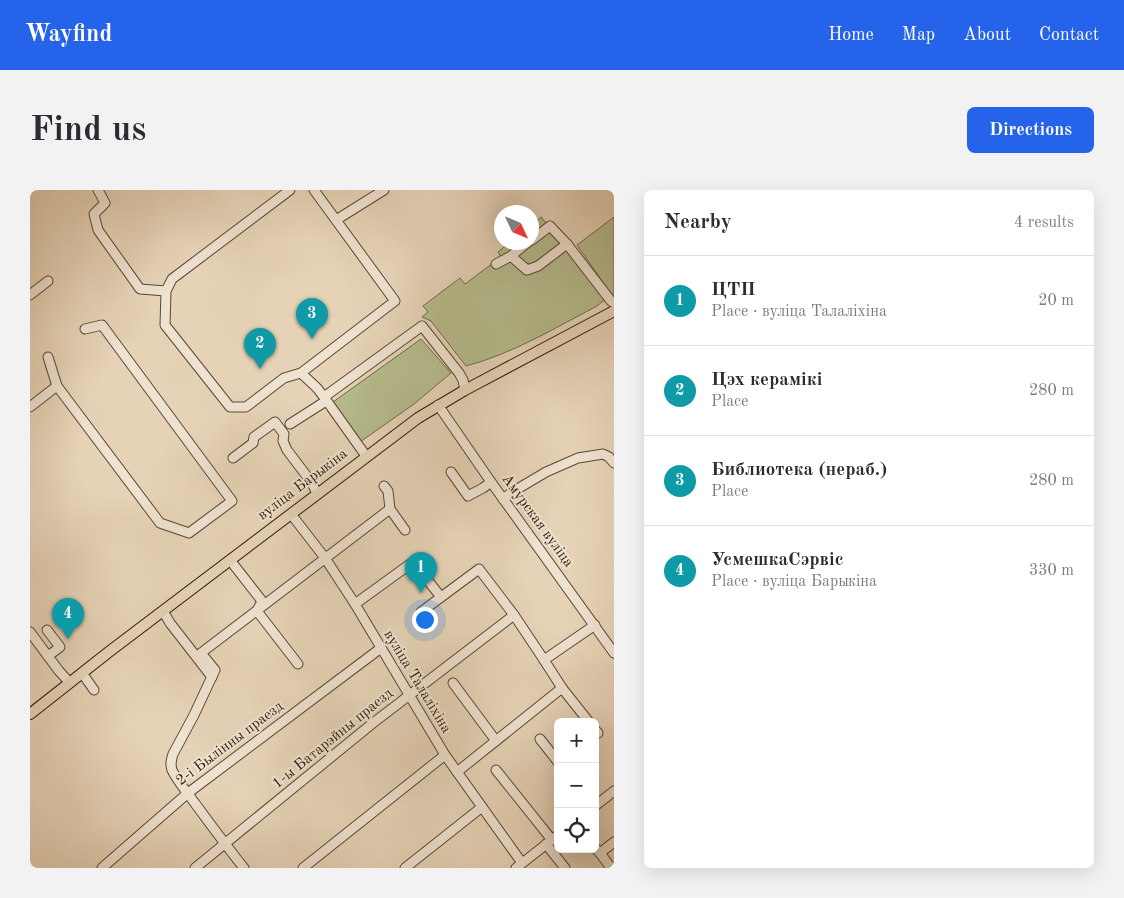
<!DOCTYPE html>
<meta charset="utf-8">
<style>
:root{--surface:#fff;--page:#f2f2f3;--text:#2b2b33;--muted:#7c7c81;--line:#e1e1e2;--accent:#2563eb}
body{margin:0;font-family:"Old Standard TT",serif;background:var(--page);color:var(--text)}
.controls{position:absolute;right:15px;bottom:15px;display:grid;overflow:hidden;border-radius:8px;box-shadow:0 5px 20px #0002}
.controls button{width:45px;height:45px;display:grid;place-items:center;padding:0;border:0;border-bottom:1px solid var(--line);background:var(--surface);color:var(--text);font:25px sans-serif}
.compass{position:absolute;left:464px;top:15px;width:45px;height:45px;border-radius:50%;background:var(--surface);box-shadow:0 5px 20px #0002;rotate:134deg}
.you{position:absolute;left:394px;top:429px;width:18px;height:18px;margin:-12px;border:4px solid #fff;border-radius:50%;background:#1a73e8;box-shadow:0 0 0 8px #1a73e833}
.badge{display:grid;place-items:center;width:32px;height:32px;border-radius:50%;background:var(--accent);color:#fff;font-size:16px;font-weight:700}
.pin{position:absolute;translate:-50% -41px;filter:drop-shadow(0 1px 2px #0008)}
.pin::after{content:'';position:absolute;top:26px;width:18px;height:15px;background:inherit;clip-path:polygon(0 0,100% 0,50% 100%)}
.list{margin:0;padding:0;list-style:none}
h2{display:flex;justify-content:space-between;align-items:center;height:65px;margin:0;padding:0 20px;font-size:21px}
h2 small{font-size:16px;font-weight:400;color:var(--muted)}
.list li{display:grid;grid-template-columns:32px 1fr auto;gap:15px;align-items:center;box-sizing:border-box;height:90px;padding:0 20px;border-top:1px solid var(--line)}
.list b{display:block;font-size:19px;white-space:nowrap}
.list p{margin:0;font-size:16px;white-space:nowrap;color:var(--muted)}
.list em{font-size:16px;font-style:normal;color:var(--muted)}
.icon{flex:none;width:28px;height:28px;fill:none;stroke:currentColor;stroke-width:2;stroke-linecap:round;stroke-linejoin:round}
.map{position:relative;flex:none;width:584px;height:678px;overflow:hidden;border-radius:8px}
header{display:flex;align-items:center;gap:30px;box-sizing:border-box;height:70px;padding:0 25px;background:var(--accent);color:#fff}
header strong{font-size:24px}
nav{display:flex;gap:28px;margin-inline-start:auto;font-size:18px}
.intro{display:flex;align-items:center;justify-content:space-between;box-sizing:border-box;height:120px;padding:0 30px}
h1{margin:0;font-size:35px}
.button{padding:12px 22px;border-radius:8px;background:var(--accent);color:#fff;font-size:18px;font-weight:700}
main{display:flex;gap:30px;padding:0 30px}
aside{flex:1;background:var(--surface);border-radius:8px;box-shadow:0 5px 20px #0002}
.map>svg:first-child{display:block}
.green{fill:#b6bc8e;stroke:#706a4a}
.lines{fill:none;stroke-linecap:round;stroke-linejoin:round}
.minor-casing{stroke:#5a4833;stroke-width:11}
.major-casing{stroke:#2b1907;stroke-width:12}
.minor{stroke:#efe2d0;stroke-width:9}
.major{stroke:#e6d3b7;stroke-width:10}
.labels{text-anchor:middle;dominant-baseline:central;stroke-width:4;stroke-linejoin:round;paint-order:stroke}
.street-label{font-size:15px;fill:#2b1907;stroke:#efe2d0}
</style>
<header>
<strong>Wayfind</strong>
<nav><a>Home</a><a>Map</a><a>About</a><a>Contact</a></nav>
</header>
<div class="intro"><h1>Find us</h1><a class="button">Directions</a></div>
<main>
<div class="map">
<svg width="584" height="678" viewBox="0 0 584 678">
<rect width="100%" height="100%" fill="#e6d3b7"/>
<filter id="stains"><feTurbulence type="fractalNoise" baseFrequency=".004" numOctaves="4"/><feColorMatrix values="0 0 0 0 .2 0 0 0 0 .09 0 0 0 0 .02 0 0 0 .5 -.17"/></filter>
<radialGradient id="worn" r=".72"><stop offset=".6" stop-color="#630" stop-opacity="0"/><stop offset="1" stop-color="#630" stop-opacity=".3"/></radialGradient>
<!-- green -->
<g class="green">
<path d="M 511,27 L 577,108 L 567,116 C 525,138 482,164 436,176 L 401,131 L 392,127 L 398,122 L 393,116 L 430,88 L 435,94 L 471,67 L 468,62 L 479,53 L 502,52 L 502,35 Z"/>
<path d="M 584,27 L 584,105 L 582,105 L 547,55 Z"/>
<path d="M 391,149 L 421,183 L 384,214 L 330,252 L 303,212 Z"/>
</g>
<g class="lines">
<defs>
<g id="minor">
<path d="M 68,0 L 75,13 L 64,24 L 68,40 L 110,99 L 136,101"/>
<path d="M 260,0 L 142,89 L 136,101 L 135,135 L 200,217 L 216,217 L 254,188 L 271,183"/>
<path d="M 284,0 L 365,111 L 271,183 L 287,198 L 294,207"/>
<path d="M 306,30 L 354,0"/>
<path d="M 502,50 L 520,36 L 537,54 L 581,111 L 584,113"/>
<path d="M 481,66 L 497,80 L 508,76 L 537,54"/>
<path d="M 466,74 L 481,66 L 498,52"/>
<path d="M 0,105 L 18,91"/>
<path d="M 27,196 L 130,333 L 159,343 L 202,311 L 72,135 L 55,139"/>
<path d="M 408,215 L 461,292 L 584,463"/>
<path d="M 0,217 L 27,196 L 18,167"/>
<path d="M 260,234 L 296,211"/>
<path d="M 336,266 L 294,207 L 392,136 L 429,183 L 433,190 L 435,200"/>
<path d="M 203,268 L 223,253 L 224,247 L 245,232 L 254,244 L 253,251 L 257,260 L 282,293 L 287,304"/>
<path d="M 421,282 L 438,306 L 453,298 L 461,292"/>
<path d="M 354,296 L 358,301 L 360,319"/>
<path d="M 473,309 L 484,301 L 516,282 L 548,268 L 573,264 L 579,267 L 584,273"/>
<path d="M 261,324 L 295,368 L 325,414 L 415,565 L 492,673"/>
<path d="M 200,370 L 232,411 L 227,421 L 268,474"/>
<path d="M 325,414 L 383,372 L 411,407"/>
<path d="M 133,421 L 140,433 L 182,487"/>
<path d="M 391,422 L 449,379 L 484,425 L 514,470"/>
<path d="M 17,440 L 30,457 L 18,466"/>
<path d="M 0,442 L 29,481 L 40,493"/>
<path d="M 52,483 L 64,500"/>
<path d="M 423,493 L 466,551"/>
<path d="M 559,532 L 532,498 L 514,470 L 565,435"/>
<path d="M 565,540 L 568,543"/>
<path d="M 510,549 L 528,572"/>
<path d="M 466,580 L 522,650"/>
<path d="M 427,582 L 532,498"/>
<path d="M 565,616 L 584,601"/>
<path d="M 516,654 L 535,678"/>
<path d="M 565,658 L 570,663 L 584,652"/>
<path d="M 570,663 L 581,678"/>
<path d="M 72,678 L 158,603 L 351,458"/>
<path d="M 165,678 L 343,533 L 484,425"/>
<path d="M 214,678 C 197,657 181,635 164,612 C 157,602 147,591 142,580 C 140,574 141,570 143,564 L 164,525 L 185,480 L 171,463 L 360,319 L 375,340"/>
<path d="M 273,678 L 415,565"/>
<path d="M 375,678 L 452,617"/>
<path d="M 486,678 L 528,645"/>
</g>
<path id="major" d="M 0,524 L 80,461 L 388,228 L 435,200 L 584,121"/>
</defs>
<!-- minor casing -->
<use href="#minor" class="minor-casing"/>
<!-- major casing -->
<use href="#major" class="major-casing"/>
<!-- minor -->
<use href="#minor" class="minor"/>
<!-- major -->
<use href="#major" class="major"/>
</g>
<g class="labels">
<!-- street labels -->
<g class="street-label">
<text transform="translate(273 295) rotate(-37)">вуліца Барыкіна</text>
<text transform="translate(507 331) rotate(54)">Амурская вуліца</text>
<text transform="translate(387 492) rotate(59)">вуліца Талаліхіна</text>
<text transform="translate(303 549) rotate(-39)">1-ы Батарэйны праезд</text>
<text transform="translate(200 554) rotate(-37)">2-і Былінны праезд</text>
</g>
</g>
<rect width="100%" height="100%" filter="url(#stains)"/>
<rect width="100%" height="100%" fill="url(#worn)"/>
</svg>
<div class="controls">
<button>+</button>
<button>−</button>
<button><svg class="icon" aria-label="locate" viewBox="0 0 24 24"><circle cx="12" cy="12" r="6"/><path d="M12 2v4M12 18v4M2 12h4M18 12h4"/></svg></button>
</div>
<svg class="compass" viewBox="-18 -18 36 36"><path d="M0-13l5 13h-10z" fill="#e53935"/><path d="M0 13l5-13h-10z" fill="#7c7c81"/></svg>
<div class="you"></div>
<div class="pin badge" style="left:391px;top:403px;background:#0f9aa8">1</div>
<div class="pin badge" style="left:230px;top:179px;background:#0f9aa8">2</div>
<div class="pin badge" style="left:282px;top:149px;background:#0f9aa8">3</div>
<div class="pin badge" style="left:38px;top:449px;background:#0f9aa8">4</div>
</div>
<aside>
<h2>Nearby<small>4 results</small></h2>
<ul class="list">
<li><span class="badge" style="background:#0f9aa8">1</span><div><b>ЦТП</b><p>Place · вуліца Талаліхіна</p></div><em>20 m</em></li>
<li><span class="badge" style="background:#0f9aa8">2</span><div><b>Цэх керамікі</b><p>Place</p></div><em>280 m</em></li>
<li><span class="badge" style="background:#0f9aa8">3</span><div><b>Библиотека (нераб.)</b><p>Place</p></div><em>280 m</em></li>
<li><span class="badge" style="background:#0f9aa8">4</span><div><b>УсмешкаСэрвіс</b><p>Place · вуліца Барыкіна</p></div><em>330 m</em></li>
</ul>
</aside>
</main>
